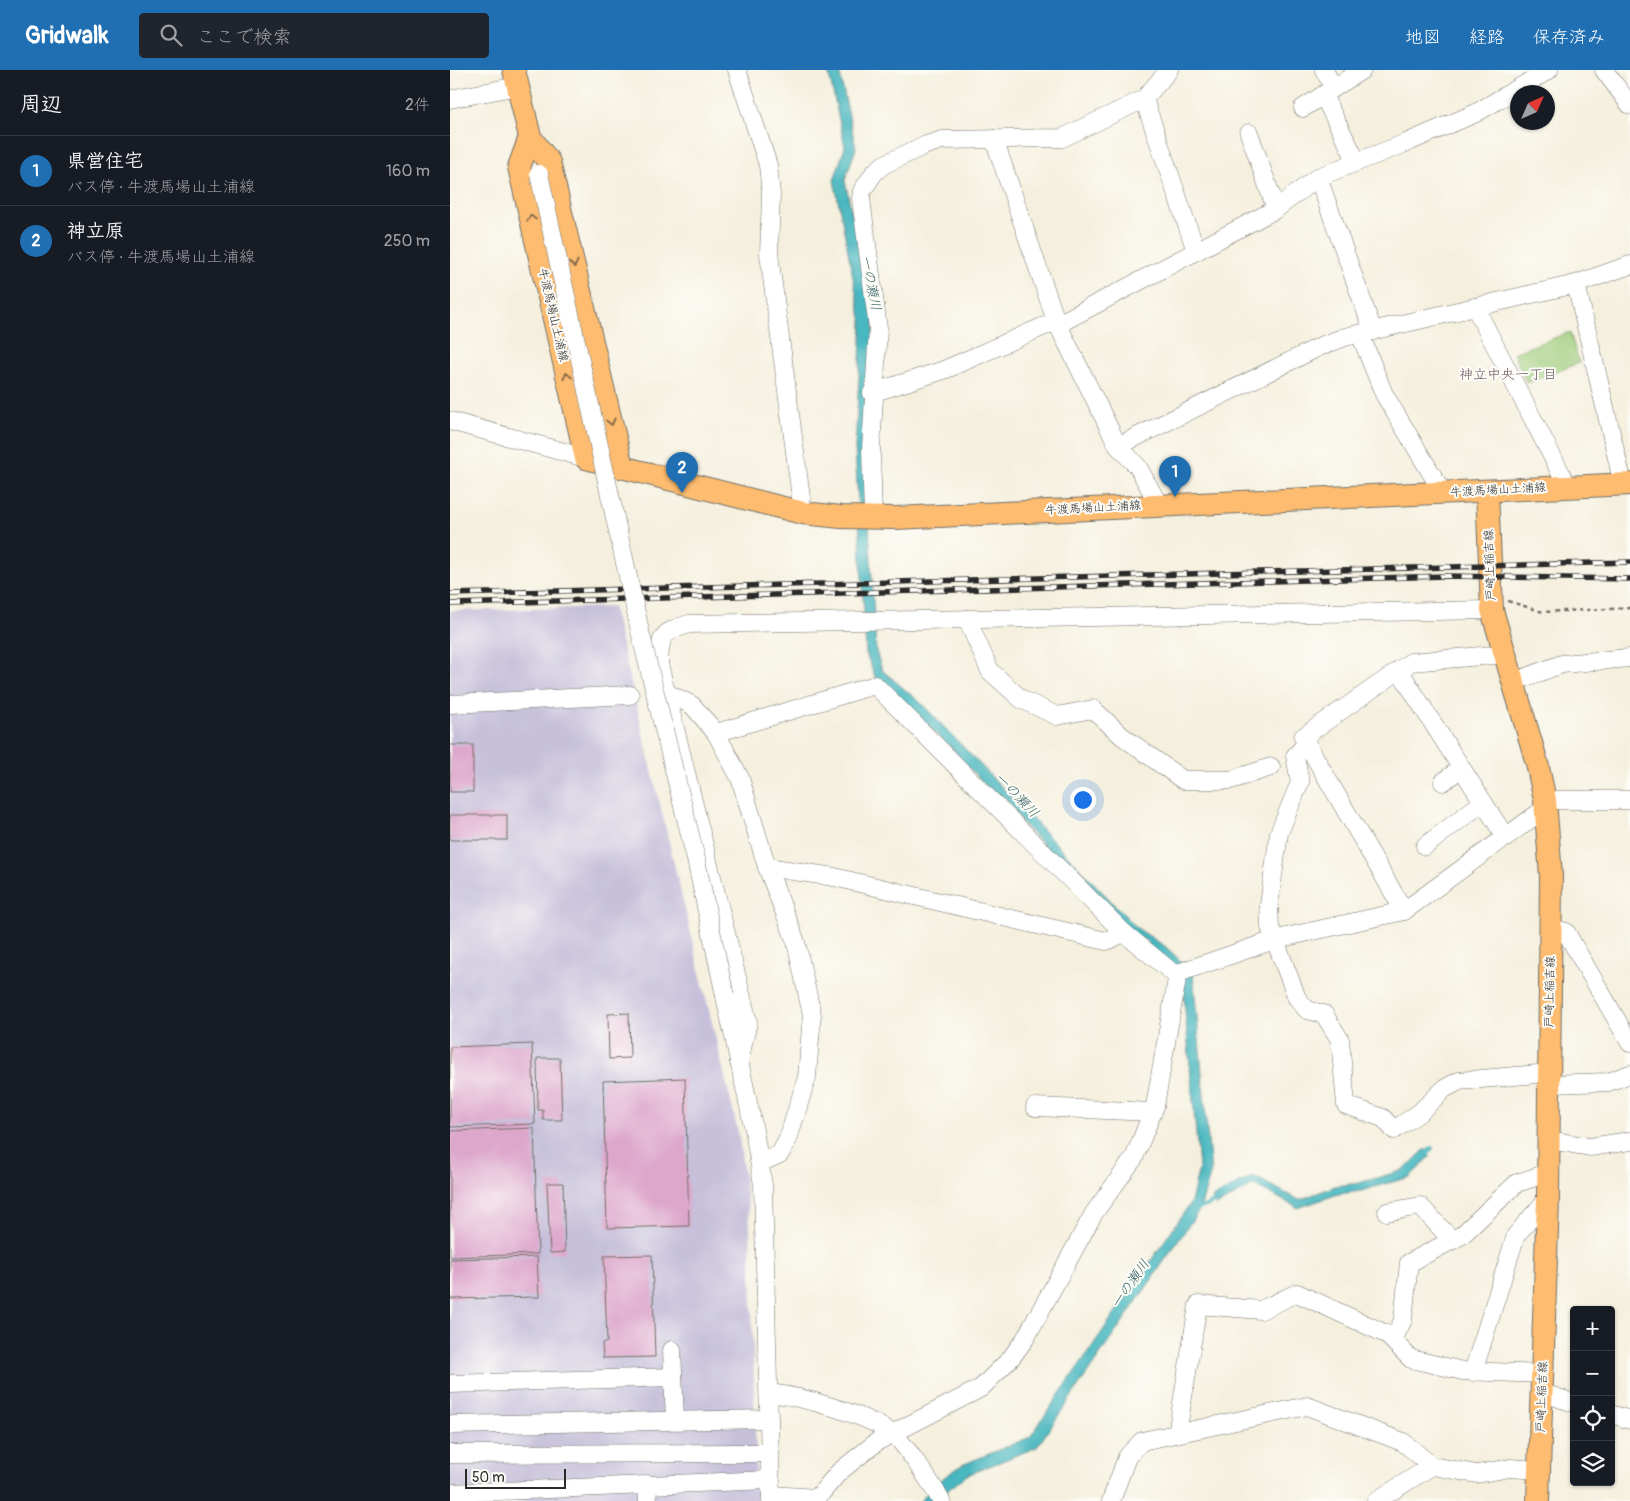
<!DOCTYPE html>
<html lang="ja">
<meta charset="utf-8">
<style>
:root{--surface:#171b24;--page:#20242c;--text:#f1f3f6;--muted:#9ea1a6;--line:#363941;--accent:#1f6fb2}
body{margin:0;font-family:Pangolin,"Klee One",sans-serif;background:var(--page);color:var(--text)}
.controls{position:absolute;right:15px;bottom:15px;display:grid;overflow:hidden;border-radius:5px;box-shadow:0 1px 4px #0004}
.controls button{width:45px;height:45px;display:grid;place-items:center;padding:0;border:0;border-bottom:1px solid var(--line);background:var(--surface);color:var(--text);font:25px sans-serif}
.compass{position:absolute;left:1060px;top:15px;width:45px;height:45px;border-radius:50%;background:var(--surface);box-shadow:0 1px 4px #0004;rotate:45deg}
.scale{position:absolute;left:15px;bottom:12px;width:101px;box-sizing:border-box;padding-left:5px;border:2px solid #2b2b2b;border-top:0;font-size:14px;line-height:18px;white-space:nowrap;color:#2b2b2b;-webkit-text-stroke:4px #fdfcf7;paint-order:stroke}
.you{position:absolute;left:632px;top:729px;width:18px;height:18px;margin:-12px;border:4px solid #fff;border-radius:50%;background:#1a73e8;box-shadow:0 0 0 8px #1a73e833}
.badge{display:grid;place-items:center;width:32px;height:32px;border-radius:50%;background:var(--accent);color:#fff;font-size:16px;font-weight:700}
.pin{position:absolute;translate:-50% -41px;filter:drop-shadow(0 1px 2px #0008)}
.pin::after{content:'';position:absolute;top:26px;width:18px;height:15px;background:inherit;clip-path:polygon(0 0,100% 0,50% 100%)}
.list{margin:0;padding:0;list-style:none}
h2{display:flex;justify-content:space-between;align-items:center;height:65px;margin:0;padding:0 20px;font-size:21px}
h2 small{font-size:16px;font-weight:400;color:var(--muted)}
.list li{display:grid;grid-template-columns:32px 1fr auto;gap:15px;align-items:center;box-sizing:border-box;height:70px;padding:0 20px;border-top:1px solid var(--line)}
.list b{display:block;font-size:19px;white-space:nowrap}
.list p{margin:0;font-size:16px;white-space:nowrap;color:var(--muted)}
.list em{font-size:16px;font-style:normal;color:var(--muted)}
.icon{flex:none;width:28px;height:28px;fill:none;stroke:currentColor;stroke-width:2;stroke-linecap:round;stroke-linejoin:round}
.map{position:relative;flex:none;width:1180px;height:1431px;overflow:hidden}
header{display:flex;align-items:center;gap:30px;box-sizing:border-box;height:70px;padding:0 25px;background:var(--accent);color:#fff}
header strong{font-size:24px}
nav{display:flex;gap:28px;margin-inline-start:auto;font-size:18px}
.search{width:350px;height:45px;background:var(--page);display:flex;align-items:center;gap:12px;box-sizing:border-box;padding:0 18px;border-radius:5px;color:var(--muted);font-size:19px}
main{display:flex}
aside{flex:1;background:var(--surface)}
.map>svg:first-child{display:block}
.industrial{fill:#c6c0da}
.green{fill:#9fcc7a;stroke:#657c52}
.water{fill:#48b7bf;stroke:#3a7175}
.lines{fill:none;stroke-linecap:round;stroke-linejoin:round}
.stream{stroke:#48b7bf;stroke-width:4}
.building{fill:#dda7cc}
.minor-casing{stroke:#72706a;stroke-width:19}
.major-casing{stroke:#72706a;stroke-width:24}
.path{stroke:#72706a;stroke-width:2.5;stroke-dasharray:4 4;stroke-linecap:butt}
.minor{stroke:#fff;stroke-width:18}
.major{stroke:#fdbc6f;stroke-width:22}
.rail-casing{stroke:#2b2b2b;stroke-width:5.5}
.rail{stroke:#fdfcf7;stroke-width:4;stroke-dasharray:11;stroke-linecap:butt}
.minor-bridge-casing{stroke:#72706a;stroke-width:19;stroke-linecap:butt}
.minor-bridge{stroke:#fff;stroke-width:18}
.oneway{stroke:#8a6c4a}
.labels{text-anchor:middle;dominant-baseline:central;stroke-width:4;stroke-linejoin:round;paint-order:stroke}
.street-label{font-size:12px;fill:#2b2b2b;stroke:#fdfcf7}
.water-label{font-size:14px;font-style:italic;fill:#376366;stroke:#fdfcf7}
.neighbourhood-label{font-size:14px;fill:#695663;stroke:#fdfcf7}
</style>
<header>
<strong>Gridwalk</strong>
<div class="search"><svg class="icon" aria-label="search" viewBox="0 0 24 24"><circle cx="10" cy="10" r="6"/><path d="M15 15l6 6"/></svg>ここで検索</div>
<nav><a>地図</a><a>経路</a><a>保存済み</a></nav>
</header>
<main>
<aside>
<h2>周辺<small>2件</small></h2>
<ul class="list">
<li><span class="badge">1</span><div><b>県営住宅</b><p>バス停 · 牛渡馬場山土浦線</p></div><em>160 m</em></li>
<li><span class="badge">2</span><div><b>神立原</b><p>バス停 · 牛渡馬場山土浦線</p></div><em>250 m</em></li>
</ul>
</aside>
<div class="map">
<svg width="1180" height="1431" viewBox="0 0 1180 1431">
<rect width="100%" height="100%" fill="#fdfcf7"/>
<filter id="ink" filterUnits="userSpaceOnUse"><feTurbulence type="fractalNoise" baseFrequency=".02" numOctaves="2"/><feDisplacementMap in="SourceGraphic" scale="10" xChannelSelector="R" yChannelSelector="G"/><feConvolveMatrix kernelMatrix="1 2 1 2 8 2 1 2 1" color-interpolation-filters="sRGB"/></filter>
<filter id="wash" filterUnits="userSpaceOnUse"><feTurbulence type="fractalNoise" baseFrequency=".0096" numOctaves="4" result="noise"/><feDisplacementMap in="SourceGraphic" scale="20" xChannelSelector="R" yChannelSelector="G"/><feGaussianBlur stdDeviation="1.12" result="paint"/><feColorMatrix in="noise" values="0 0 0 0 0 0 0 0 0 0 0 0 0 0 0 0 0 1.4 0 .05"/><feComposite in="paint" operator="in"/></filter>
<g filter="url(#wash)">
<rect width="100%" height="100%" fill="#f5f0de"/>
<!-- industrial -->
<path class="industrial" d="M 163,537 L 289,1066 L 300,1154 L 307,1431 L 0,1431 L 0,541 Z"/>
<!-- green -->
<path class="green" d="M 1120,262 L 1129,293 L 1077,313 L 1063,283 Z"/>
<!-- water -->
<g class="water">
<path d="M 378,0 L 389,0 L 406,78 L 395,110 L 424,252 L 418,438 L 426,581 L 432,600 L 472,634 L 687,858 L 716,877 L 743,903 L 761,1102 L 750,1139 L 587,1377 L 517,1405 L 484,1431 L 470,1431 L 487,1412 L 512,1395 L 580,1367 L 741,1132 L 749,1098 L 732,907 L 682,867 L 465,642 L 425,607 L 416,583 L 405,378 L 412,253 L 384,110 L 395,77 Z"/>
<path d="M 975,1079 L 981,1086 L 960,1107 L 911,1121 L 888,1124 L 848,1138 L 804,1115 L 766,1136 L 762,1128 L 803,1106 L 849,1130 L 885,1116 L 909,1113 L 954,1100 Z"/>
</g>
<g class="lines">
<!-- stream -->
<g class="stream">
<path d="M 974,1086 L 982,1078"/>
<path d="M 747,1140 L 768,1130"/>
</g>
</g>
<g id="blocks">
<!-- building -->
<g class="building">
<rect x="0" y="675" width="23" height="47"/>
<rect x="0" y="745" width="57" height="25"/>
<path d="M 179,943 L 180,988 L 159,989 L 158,944 Z"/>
<path d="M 82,974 L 85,1054 L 0,1057 L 0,977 Z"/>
<path d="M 87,988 L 110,988 L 112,1050 L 93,1050 L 93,1040 L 88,1040 Z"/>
<path d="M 235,1008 L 239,1156 L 157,1158 L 153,1011 Z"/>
<path d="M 84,1058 L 88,1184 L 0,1187 L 0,1061 Z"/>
<path d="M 97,1113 L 113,1113 L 115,1182 L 100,1183 Z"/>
<path d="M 202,1185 L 205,1287 L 153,1288 L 152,1273 L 157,1272 L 154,1186 Z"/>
<path d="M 87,1187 L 89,1227 L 0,1229 L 0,1189 Z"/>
</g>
</g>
</g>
<g filter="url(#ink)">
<use href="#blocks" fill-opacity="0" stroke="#72706a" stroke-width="1"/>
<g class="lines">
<defs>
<g id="minor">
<path d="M 287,0 L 318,95 L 321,124 L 319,184 L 353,443"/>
<path d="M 874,0 L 884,18"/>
<path d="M 1154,0 L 1180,35"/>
<path d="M 873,25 L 907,92"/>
<path d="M 0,29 L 68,16"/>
<path d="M 694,29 L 746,181"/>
<path d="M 853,38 L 912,0"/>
<path d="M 799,63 L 826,139"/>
<path d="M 544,69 L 606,251 L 668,376 L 688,397 L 709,435"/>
<path d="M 868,107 L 923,261"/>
<path d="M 1126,214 L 1173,414"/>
<path d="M 1025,237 L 1118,417"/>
<path d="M 910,264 L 934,324 L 993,423"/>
<path d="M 422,323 L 494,300 L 606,251 L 614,251 L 826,139 L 868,107 L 956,73 L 1026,43 L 1099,0"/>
<path d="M 0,351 L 136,388"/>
<path d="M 668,376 L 871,276 L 895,267 L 1126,214 L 1180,195"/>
<path d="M 423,447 L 421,379 L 428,258 L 411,129 L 412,121 L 424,103 L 433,95 L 473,76 L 492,70 L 612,68 L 694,29 L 719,0"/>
<path d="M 517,549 L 540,601 L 571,629 L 607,646 L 643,639 L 672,666 L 733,710 L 781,710 L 821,697"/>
<path d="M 949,600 L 1056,768"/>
<path d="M 1063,612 L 1112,594 L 1180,588"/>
<path d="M 217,623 L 242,635 L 266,663 L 290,708 L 317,797 L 346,872 L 362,945 L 357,1007 L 338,1069 L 330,1084 L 310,1093"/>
<path d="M 0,634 L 180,625"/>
<path d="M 266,663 L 425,615 L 674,863 L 728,907"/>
<path d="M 857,673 L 845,686 L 850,712 L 829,763 L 819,835 L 820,857 L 847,928 L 857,940 L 874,944 L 890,970 L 896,1035 L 933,1048 L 944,1060 L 969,1043 L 994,1019 L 1009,1011 L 1099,1003"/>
<path d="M 993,712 L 1011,698"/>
<path d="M 1095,730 L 1180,730"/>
<path d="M 975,776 L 1033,732"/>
<path d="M 317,797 L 384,807 L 656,871 L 674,863"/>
<path d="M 954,841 L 853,667 L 961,592 L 1055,584"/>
<path d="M 1101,858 L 1116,862 L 1180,973"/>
<path d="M 275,926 L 304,1060 L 313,1115 L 321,1431"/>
<path d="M 289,992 L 298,952 L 209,594 C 210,565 212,562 239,554 L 1042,540"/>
<path d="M 1099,1014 L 1158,1012 L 1180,1004"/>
<path d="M 585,1037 L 703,1042"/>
<path d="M 1099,1070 L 1140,1077 L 1180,1071"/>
<path d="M 937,1142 L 970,1136 L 1002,1170"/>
<path d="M 943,1270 L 953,1250 L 959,1193 L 1012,1165 L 1067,1113 L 1098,1103"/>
<path d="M 222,1280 L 225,1350"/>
<path d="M 1023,1302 L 1066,1165 L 1098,1128"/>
<path d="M 0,1314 L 223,1307"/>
<path d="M 319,1323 C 354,1327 412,1343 442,1363 C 452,1370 485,1418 491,1431"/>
<path d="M 1093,1323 L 1124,1333"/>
<path d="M 1161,1344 L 1180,1350"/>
<path d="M 0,1355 L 319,1349"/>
<path d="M 727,1364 L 748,1235 L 811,1240 L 847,1223 L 936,1264 L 961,1289 L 1013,1301 L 1093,1304"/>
<path d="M 0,1384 L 320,1383"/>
<path d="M 197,1414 L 198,1431"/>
<path d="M 0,1423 L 321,1410"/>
<path d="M 321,1425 L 367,1428 L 389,1402 L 428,1371 L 531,1318 L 561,1288 L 575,1269 L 644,1143 L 684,1088 L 705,1036 L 728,903 L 827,869 L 954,841 L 1090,742 L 1096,740"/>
<path d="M 661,1431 L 677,1387 L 692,1371 L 857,1336 L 953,1372 L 982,1396"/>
<path d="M 926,1431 L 982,1396 L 1027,1404 L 1060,1398 L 1089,1400"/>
</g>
<g id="major">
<path d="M 64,0 L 80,67 L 99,92 L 172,397"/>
<path d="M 80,67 L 69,97 L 136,388 L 353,443 L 391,447 L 446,448 L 1180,414"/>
<path d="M 1037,421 L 1042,540 L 1087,693 L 1095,730 L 1101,806 L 1098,1128 L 1088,1431"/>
</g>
</defs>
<!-- minor casing -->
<use href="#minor" class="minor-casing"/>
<!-- major casing -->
<use href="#major" class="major-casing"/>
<!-- path -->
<path class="path" d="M 1058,531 L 1093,542 L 1180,538"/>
<!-- minor -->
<use href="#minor" class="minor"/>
<!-- major -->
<use href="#major" class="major"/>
<defs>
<g id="rail">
<path d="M 0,524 L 1180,492"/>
<path d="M 0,534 L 997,506 L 1180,509"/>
</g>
</defs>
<!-- rail casing -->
<use href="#rail" class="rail-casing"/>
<!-- rail -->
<use href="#rail" class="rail"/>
<defs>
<path id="minor-bridge" d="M 89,104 L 192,570 L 245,785 L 275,926"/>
</defs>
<!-- minor-bridge casing -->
<use href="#minor-bridge" class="minor-bridge-casing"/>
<!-- minor-bridge -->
<use href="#minor-bridge" class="minor-bridge"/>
</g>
<!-- one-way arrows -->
<defs><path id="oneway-chevron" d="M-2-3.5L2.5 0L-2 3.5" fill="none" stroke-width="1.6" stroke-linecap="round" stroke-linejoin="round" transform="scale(1.25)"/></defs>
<g class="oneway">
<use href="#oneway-chevron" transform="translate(81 148) rotate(-103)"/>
<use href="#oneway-chevron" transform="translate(124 194) rotate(76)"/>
<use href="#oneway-chevron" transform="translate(117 306) rotate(-103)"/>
<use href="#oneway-chevron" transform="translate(161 352) rotate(77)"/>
</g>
</g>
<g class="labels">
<!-- street labels -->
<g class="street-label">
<text transform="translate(103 245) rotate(77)">牛渡馬場山土浦線</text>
<text transform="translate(1048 420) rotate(-3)">牛渡馬場山土浦線</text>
<text transform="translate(643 438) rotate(-3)">牛渡馬場山土浦線</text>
<text transform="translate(1040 495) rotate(-92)">戸崎上稲吉線</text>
<text transform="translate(1100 922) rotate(-89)">戸崎上稲吉線</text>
<text transform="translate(1092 1327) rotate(-88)">戸崎上稲吉線</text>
</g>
<!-- water labels -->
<g class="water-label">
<text transform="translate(421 213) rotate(79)">一の瀬川</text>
<text transform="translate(567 725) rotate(46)">一の瀬川</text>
<text transform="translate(680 1214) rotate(-55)">一の瀬川</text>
</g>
<!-- neighbourhood labels -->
<g class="neighbourhood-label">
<text x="1058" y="304">神立中央一丁目</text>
</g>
</g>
</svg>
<div class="controls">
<button>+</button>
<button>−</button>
<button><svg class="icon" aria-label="locate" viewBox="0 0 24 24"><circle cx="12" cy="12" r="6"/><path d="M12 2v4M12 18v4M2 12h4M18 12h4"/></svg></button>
<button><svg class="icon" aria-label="layers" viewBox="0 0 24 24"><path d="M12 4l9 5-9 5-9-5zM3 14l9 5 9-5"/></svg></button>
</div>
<svg class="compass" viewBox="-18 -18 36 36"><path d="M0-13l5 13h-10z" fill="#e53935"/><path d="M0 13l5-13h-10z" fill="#9ea1a6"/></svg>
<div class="scale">50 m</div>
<div class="you"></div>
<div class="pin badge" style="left:725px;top:427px">1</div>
<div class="pin badge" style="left:232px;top:423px">2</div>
</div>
</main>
